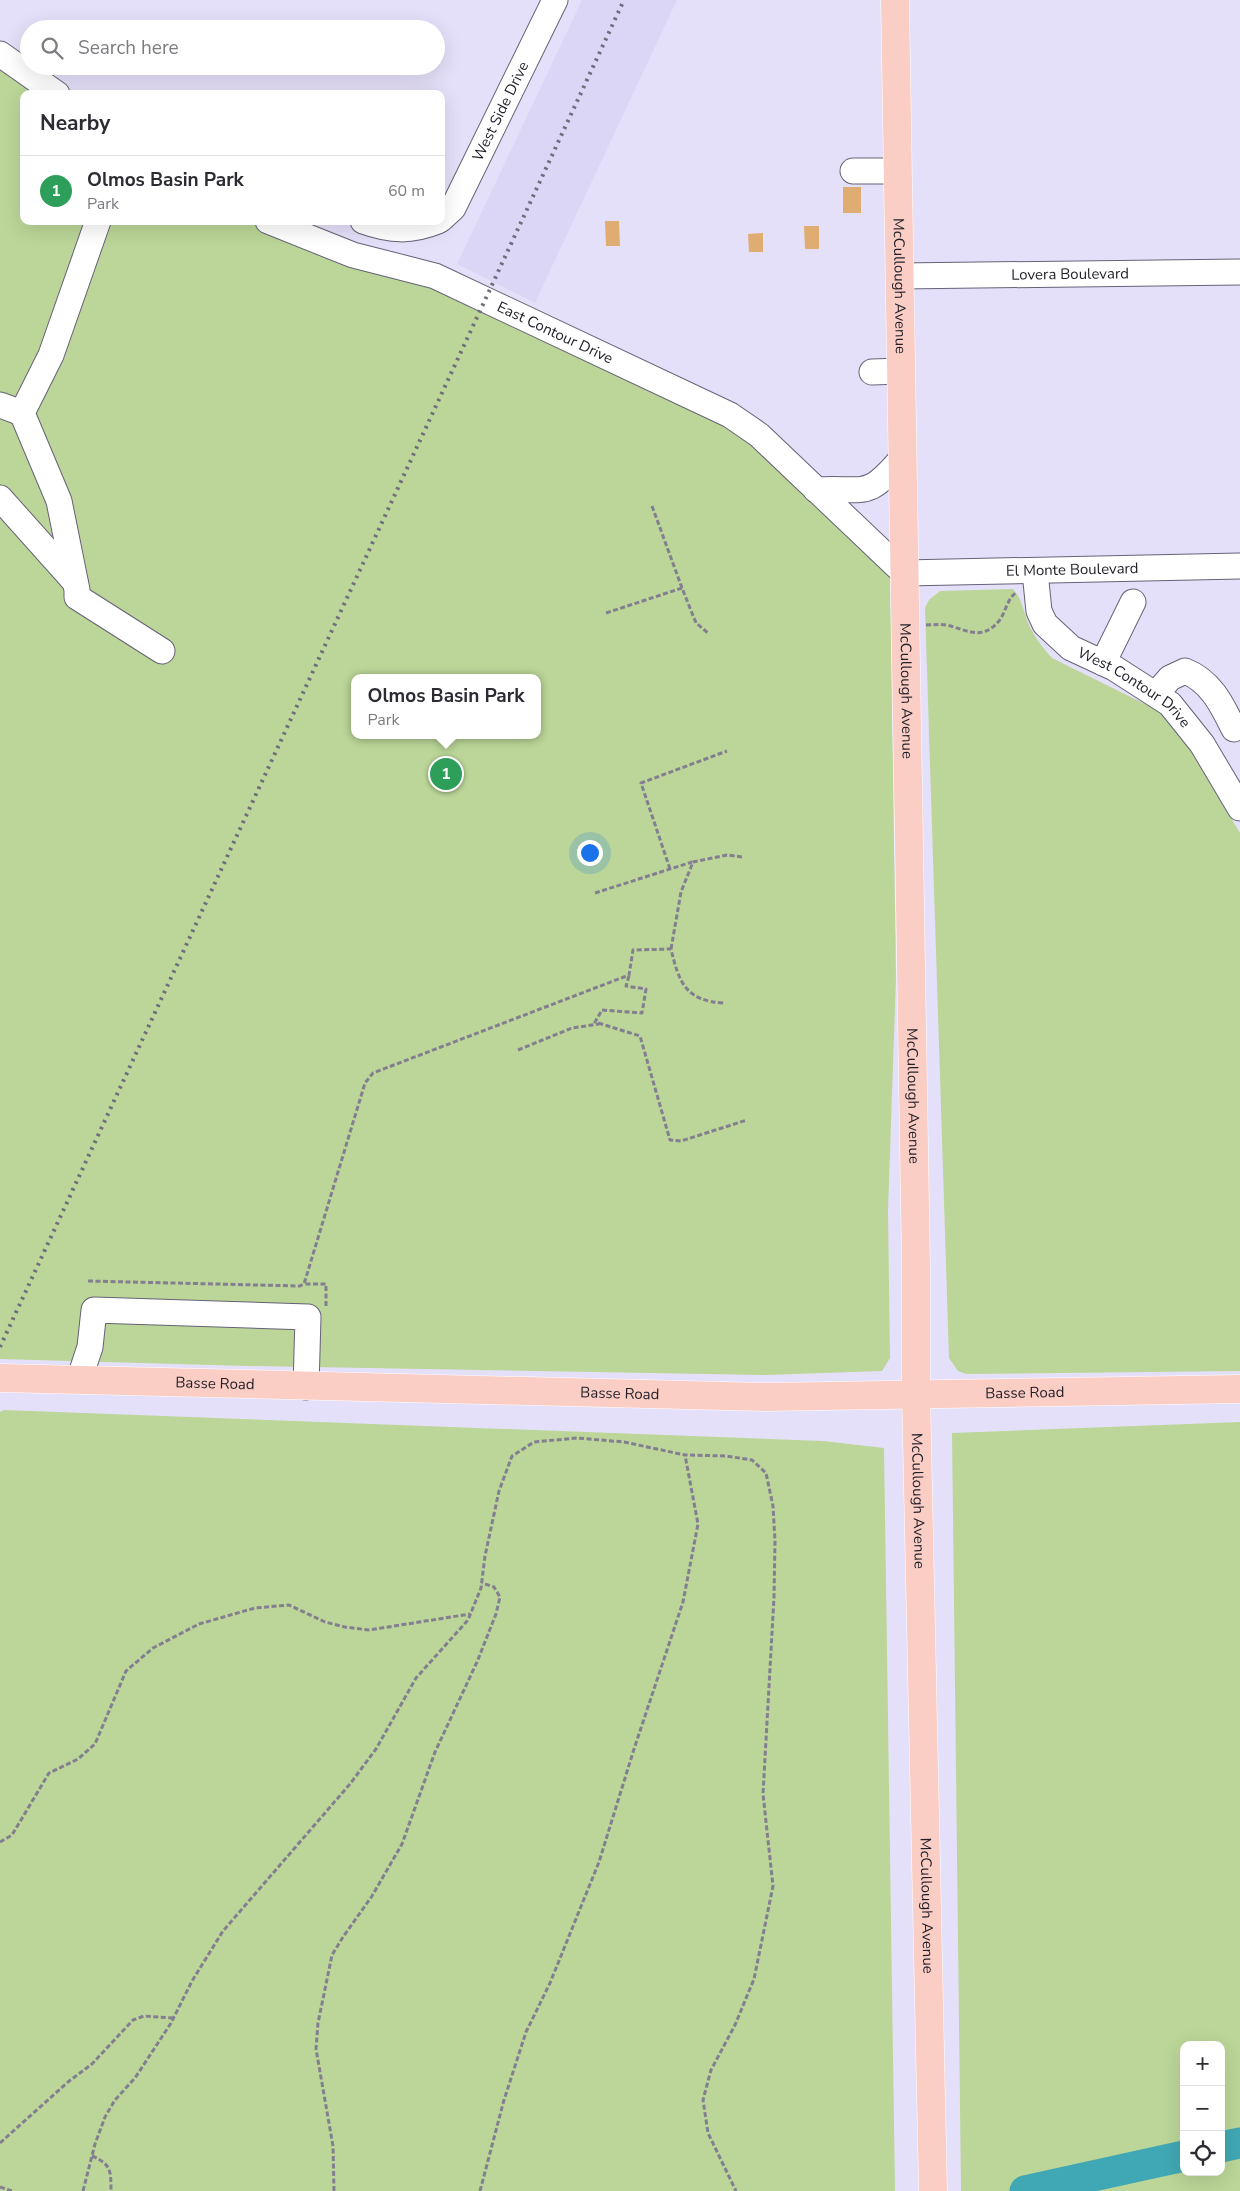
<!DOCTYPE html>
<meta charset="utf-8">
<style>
:root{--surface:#fff;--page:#f2f2f3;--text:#2b2b33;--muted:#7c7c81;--line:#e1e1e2;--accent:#3a61d2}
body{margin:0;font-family:"Nunito Sans",sans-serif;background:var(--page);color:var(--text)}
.controls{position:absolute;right:15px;bottom:15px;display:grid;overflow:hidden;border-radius:10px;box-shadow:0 5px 20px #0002}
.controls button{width:45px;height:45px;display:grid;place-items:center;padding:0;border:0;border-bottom:1px solid var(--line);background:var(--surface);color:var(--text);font:25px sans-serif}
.you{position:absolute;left:589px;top:852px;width:18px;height:18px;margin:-12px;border:4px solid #fff;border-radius:50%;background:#1a73e8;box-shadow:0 0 0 8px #1a73e833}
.badge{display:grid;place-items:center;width:32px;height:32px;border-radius:50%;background:var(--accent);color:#fff;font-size:16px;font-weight:700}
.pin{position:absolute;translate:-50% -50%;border:2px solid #fff;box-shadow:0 1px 5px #0006}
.popup{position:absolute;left:351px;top:674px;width:190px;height:65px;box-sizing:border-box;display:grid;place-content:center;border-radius:10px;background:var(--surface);filter:drop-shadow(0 1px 4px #0005);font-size:16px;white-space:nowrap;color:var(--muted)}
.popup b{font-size:19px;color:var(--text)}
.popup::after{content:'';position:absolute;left:50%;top:100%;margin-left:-10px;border:10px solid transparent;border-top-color:var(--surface)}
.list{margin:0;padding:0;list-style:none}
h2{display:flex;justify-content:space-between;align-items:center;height:65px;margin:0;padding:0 20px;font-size:21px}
h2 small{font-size:16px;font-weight:400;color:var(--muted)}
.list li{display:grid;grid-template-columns:32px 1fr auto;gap:15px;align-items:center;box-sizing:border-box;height:70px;padding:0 20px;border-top:1px solid var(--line)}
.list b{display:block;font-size:19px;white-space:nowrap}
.list p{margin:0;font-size:16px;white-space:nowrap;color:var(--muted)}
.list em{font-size:16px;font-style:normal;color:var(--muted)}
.icon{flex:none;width:28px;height:28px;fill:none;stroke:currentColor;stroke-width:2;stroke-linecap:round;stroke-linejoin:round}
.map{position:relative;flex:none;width:1240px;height:2191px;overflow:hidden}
.search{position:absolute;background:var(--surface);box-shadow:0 5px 20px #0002;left:20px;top:20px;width:425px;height:55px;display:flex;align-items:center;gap:12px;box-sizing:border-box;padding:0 18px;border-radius:28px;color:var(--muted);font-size:19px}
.panel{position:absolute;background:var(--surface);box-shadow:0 5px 20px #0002;left:20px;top:90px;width:425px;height:135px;border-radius:10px}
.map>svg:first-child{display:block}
.built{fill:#dcd6f6}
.green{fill:#bbd698;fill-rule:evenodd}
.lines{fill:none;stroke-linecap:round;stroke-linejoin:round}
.river{stroke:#40a8b4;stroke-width:31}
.building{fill:#dfac72}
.minor-casing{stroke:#666277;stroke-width:27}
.major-casing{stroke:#fff;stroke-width:29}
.path{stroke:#837f90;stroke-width:3;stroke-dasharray:5 2.5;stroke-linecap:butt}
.minor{stroke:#fff;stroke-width:25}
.major{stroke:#fbcec5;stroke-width:28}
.rail{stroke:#706d7c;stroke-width:4;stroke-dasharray:2.5 5;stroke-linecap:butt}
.labels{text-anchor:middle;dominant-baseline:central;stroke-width:4;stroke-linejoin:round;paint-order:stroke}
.street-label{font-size:15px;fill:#201e27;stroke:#fff}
</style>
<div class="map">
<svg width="1240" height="2191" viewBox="0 0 1240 2191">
<rect width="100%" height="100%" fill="#e5e0f9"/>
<!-- built -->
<path class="built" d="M 582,0 L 677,0 L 535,303 L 457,264 Z"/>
<!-- green -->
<g class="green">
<path d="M 0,67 L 37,94 L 24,94 L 24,221 L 245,221 L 345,259 L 429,281 L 739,431 L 890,571 L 896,977 L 888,1211 L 890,1358 L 882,1371 L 766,1375 L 247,1366 L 0,1359 ZM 355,678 L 537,678 L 537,735 L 355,735 Z"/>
<path d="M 1013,589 C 1022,598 1024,614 1029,625 C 1035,638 1043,648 1052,658 L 1159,711 L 1175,725 L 1240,833 L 1240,1371 L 966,1374 L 958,1371 L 949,1358 L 925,608 L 929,600 L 940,591 Z"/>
<path d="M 4,1410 L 823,1441 L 884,1448 L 895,2191 L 0,2191 L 0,1412 Z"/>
<path d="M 1240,1422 L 1240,2191 L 961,2191 L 952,1433 ZM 1184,2045 L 1221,2045 L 1221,2172 L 1184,2172 Z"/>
</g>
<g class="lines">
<!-- river -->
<g class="river">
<path d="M 1221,2147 L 1240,2143"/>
<path d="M 1025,2191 L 1184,2156"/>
</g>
</g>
<!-- building -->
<g class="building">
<rect x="843" y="187" width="18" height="26"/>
<path d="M 605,221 L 619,221 L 620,246 L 606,246 Z"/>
<path d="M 804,226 L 819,226 L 819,249 L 805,249 Z"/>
<path d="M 763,233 L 763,252 L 749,252 L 748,234 Z"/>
</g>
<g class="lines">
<defs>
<g id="minor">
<path d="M 0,54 L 57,94"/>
<path d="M 853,171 L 898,171"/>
<path id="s1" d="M 441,219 L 453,208 L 555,0"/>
<path d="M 98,221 L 51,355 L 22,413 L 59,501 L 77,590 L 77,597 L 162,651"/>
<path id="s2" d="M 268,221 L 353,255 L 435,276 L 730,415 L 759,435 L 904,573 L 1240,566"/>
<path d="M 363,221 C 391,231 411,232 438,221"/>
<path id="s3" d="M 900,276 L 1240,272"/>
<path d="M 872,372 L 901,371"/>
<path d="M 0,405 L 22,413"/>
<path d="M 816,490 C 866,487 866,501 903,457"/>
<path d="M 0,498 L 75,582"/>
<path id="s4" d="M 1035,572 L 1039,611 L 1045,624 L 1071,648 L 1114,668 L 1170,704 L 1202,744 L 1240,808"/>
<path d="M 1103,663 L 1133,602"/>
<path d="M 1156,694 L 1170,678 L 1185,671 C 1211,681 1222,705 1234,729"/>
<path d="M 82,1380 L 82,1371 L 90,1347 L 94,1310 L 308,1317 L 306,1387"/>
</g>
<g id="major">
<path id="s5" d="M 895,0 L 916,1267 L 916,1393 L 933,2191"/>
<path id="s6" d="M 0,1378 L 767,1397 L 1240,1389"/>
</g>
</defs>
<!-- minor casing -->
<use href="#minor" class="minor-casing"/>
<!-- major casing -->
<use href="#major" class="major-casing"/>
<!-- path -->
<g class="path">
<path d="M 652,506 L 682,588"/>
<path d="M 606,613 L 682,588 L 696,623 L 708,633"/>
<path d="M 926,625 C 933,625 939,624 946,625 C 966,629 981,642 999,621 C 1006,612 1007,598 1017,592"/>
<path d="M 670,869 L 641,783 L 727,751"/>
<path d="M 595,893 L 692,862"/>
<path d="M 671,949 L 681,892 L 693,862 L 727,855 L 742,857"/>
<path d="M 629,976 L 626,986 L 646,989 L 642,1013 L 602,1010 L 595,1022 L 640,1036 L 670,1140 L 681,1141 L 747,1120"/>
<path d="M 518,1050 L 572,1028 L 599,1024"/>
<path d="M 88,1281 L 300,1286 L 304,1284"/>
<path d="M 326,1306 L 326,1284 L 304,1284 L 365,1083 L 373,1073 L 629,975 L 633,950 L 671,949 C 679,983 686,1001 724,1003"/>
<path d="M 0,1842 L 12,1835 L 49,1773 L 78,1759 L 95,1744 L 126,1671 L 153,1648 L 199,1624 L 255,1608 L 289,1605 L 325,1622 L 345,1627 L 369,1630 L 470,1614"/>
<path d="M 0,2143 L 68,2082 L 92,2064 L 133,2020 L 144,2016 L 173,2018"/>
<path d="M 92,2156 C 111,2164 111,2171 111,2191"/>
<path d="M 0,2187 L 12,2191"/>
<path d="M 83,2191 L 95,2144 L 105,2117 L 115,2100 L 135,2078 L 171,2023 L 192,1981 L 223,1931 L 350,1784 L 376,1749 L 416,1678 L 468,1620 L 481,1588 L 485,1556 L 499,1491 L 512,1456 L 534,1442 L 577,1438 L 624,1442 L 685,1455 L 726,1456 L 752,1460 L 766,1473 L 773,1506 L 775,1541 L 774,1597 L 763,1794 L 773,1886 L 754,1979 L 735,2025 L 711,2070 L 703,2100 L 708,2133 L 736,2191"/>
<path d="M 334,2191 L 333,2146 L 316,2049 L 318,2023 L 332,1955 L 343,1937 L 372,1896 L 402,1844 L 435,1752 L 477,1662 L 496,1614 L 500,1597 L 494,1587 L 482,1583"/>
<path d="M 480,2191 L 504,2100 L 526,2032 L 550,1983 L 599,1862 L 634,1749 L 683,1602 L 698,1524 L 685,1455"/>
</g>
<!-- minor -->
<use href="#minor" class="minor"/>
<!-- major -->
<use href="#major" class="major"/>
<!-- rail -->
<path class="rail" d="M 0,1347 L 624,0"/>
</g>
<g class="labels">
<!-- street labels -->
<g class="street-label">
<text stroke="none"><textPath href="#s1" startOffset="124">West Side Drive</textPath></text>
<text stroke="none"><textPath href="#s3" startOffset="170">Lovera Boulevard</textPath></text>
<text stroke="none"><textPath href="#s5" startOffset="286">McCullough Avenue</textPath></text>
<text stroke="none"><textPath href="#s2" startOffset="309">East Contour Drive</textPath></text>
<text stroke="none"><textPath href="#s2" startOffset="906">El Monte Boulevard</textPath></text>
<text stroke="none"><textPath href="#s4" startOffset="164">West Contour Drive</textPath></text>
<text stroke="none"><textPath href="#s5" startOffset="691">McCullough Avenue</textPath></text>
<text stroke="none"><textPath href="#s5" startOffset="1096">McCullough Avenue</textPath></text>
<text stroke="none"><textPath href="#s6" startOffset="215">Basse Road</textPath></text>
<text stroke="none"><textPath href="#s6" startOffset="1025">Basse Road</textPath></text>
<text stroke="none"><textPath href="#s6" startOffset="620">Basse Road</textPath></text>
<text stroke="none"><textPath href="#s5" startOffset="1501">McCullough Avenue</textPath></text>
<text stroke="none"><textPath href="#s5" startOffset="1906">McCullough Avenue</textPath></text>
</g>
</g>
</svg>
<div class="controls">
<button>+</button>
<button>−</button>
<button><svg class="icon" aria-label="locate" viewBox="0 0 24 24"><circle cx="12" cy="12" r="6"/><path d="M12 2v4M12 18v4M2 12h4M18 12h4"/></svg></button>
</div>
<div class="you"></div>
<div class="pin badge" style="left:446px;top:774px;background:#2e9e5b">1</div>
<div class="popup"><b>Olmos Basin Park</b>Park</div>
<div class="search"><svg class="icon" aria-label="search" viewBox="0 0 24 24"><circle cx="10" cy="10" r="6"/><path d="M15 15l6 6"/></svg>Search here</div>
<section class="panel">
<h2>Nearby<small></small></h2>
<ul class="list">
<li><span class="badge" style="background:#2e9e5b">1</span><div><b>Olmos Basin Park</b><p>Park</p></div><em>60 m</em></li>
</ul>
</section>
</div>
